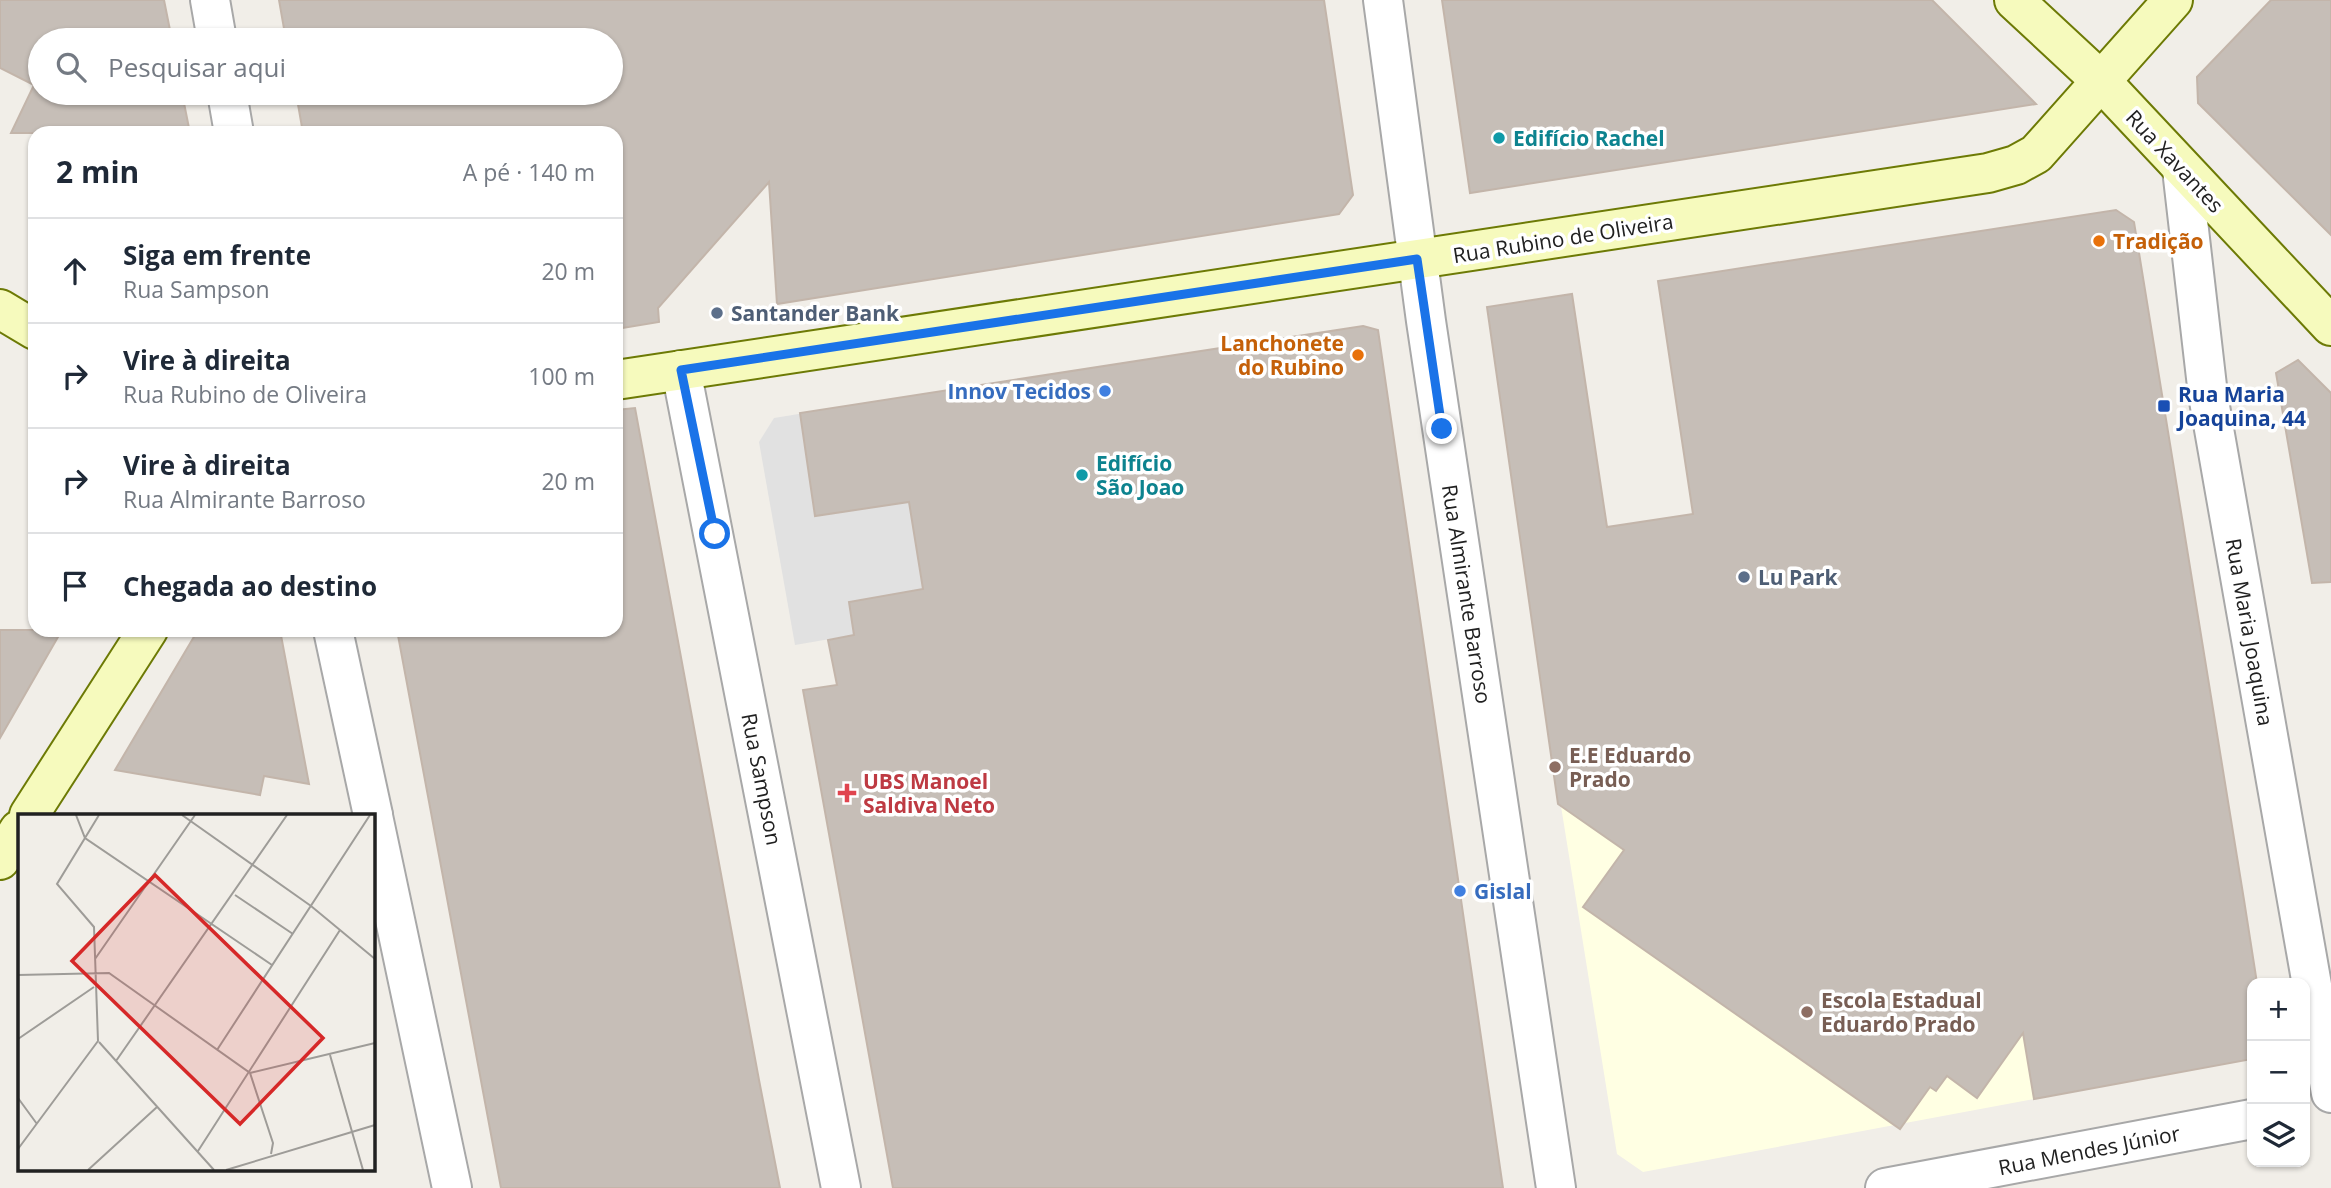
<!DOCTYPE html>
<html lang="pt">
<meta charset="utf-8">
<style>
:root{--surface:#fff;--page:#f6f6f7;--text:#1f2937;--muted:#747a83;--line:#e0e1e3}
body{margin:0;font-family:"Open Sans",sans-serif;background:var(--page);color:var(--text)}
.controls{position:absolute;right:21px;bottom:21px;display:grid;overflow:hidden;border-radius:14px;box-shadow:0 2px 5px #0004}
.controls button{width:63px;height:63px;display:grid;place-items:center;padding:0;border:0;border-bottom:2px solid var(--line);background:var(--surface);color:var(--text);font:35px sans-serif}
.stop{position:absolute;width:21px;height:21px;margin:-16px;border:5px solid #1a73e8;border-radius:50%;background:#fff}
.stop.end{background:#1a73e8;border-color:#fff;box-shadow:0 2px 7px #0008}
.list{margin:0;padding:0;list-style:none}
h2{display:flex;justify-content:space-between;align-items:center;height:91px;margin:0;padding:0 28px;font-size:30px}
h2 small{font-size:23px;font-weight:400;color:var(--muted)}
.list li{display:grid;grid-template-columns:46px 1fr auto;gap:21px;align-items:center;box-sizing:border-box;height:105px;padding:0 28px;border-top:2px solid var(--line)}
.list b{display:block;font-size:26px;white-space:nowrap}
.list p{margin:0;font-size:23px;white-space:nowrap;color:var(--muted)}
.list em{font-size:23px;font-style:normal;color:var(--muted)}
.icon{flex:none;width:38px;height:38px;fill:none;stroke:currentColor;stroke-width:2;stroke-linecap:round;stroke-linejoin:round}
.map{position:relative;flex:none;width:2331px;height:1188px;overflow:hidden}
.search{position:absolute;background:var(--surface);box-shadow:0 2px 5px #0004;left:28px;top:28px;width:595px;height:77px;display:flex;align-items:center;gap:18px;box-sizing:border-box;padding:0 24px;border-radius:38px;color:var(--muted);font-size:26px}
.panel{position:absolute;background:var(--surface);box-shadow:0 2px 5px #0004;left:28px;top:126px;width:595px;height:511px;border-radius:21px}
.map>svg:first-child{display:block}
.education{fill:#ffffe3}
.parking{fill:#e1e1e1}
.building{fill:#c6beb7;stroke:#c3b5aa;stroke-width:2}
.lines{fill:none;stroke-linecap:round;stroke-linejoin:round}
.street-casing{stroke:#a8a8a8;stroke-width:42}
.secondary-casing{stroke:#6d7a05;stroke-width:42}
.street{stroke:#fff;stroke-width:38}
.secondary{stroke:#f6fabd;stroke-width:38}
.route{stroke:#1a73e8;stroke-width:9}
.culture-dot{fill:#0f9aa8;stroke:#fff;stroke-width:2.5}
.food-dot{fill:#e8710a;stroke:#fff;stroke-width:2.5}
.service-dot{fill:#5c6f8a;stroke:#fff;stroke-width:2.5}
.shop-dot{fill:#3f7fe0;stroke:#fff;stroke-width:2.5}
.transit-dot{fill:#1a4fb4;stroke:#fff;stroke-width:2.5}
.education-dot{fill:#8d6e63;stroke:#fff;stroke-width:2.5}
.health-dot{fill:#e0444e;stroke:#fff;stroke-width:2.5}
.labels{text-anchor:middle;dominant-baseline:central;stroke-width:7;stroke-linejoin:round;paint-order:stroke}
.culture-label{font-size:21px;font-weight:bold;fill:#0d838f;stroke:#fff;text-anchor:start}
.street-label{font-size:21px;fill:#212121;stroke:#fff}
.food-label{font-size:21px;font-weight:bold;fill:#c56008;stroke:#fff;text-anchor:start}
.service-label{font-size:21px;font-weight:bold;fill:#4e5e75;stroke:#fff;text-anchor:start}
.shop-label{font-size:21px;font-weight:bold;fill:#366cbe;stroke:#fff;text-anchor:end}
.transit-label{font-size:21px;font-weight:bold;fill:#164399;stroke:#fff;text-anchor:start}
.education-label{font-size:21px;font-weight:bold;fill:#785e54;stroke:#fff;text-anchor:start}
.health-label{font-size:21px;font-weight:bold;fill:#be3a42;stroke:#fff;text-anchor:start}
.inset-road{fill:none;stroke:#9e9c98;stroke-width:2}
.view{fill:#d62828;fill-opacity:0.15;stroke:#d62828;stroke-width:3.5}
.inset-edge{fill:none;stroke:#212121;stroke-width:3.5}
</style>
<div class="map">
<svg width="2331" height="1188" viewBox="0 0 2331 1188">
<rect width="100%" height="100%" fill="#f1eee8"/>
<!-- education -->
<path class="education" d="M 1551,744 L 2004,926 L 2034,1099 L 1643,1172 L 1617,1154 Z"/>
<!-- parking -->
<path class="parking" d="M 891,399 L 929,622 L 795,645 L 759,442 L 774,418 Z"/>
<!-- building -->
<g class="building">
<path d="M 0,0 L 164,0 L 172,40 L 40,40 L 40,93 L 182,93 L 190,133 L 11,133 L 34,85 L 0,68 Z"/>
<path d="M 279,0 L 1324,0 L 1353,195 L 1339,214 L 777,304 L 769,182 L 658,308 L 659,322 L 616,329 L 616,133 L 303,133 L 296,93 L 611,93 L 611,40 L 286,40 Z"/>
<path d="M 1442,0 L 1932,0 L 2036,104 L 1470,193 Z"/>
<path d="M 2271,0 L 2331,0 L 2331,235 L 2198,103 L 2197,77 Z"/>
<path d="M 2116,210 L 2134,222 L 2244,900 L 2257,983 L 2252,983 L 2252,1059 L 2034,1099 L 2023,1033 L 1977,1098 L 1947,1076 L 1936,1091 L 1930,1087 L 1900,1129 L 1583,907 L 1624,850 L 1558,804 L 1487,307 L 1572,294 L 1607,527 L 1693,514 L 1658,281 Z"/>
<path d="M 1363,326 L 1378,330 L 1503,1188 L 893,1188 L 803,690 L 837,685 L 828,640 L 854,635 L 849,602 L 923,589 L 909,502 L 815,516 L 800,413 Z"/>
<path d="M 2298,360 L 2331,393 L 2331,582 L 2312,583 L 2276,373 Z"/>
<path d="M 635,408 L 759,1080 L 780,1188 L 501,1188 L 397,630 L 616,630 L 616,410 Z"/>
<path d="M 0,630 L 62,630 L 0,738 Z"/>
<path d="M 198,630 L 280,630 L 309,784 L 264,776 L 260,795 L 115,770 Z"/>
</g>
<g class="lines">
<defs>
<g id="street">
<path d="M 210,0 L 217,40"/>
<path d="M 1383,0 L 1426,321 L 1556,1188"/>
<path d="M 227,93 L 234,133"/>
<path d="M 2182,169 L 2208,395 L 2331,1093"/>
<path d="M 681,370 L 841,1188"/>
<path d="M 333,630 L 373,815"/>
<path d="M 373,816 L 452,1188"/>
<path d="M 1885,1188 L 2252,1119"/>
</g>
<g id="secondary">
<path d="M 2014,0 L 2100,80 L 2331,326"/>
<path d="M 0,309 L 35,330"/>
<path d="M 616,380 L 1988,173 L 2016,165 L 2036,154 L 2173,0"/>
<path d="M 29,815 L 148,630"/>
<path d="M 0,860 L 19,830"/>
</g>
</defs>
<!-- street casing -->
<use href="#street" class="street-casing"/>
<!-- secondary casing -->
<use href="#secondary" class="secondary-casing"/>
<!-- street -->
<use href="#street" class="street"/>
<!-- secondary -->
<use href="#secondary" class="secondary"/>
</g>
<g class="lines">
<!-- route -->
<path class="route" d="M 715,534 L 681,370 L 1417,259 L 1442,429"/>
</g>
<!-- markers -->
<g class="culture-dot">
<circle cx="1499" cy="138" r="7"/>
<circle cx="1082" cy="475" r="7"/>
</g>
<g class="food-dot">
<circle cx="2099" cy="241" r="7"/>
<circle cx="1358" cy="355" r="7"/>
</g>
<g class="service-dot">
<circle cx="717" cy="313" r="7"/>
<circle cx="1744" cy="577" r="7"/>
</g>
<g class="shop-dot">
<circle cx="1105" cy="391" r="7"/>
<circle cx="1460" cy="891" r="7"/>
</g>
<rect class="transit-dot" x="2157" y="399" width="14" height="14" rx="3.5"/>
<g class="education-dot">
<circle cx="1555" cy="767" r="7"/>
<circle cx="1807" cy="1012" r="7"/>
</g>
<path class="health-dot" d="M843.5 782.5h7v7h7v7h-7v7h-7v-7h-7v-7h7z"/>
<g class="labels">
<!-- culture labels -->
<g class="culture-label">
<text x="1513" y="138">Edifício Rachel</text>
<text x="1096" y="463">Edifício<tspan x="1096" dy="24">São Joao</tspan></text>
</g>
<!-- street labels -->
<g class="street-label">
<text transform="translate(2175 161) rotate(47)">Rua Xavantes</text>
<text transform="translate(1563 238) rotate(-9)">Rua Rubino de Oliveira</text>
<text transform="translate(1467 594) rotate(81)">Rua Almirante Barroso</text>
<text transform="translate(2250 632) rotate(80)">Rua Maria Joaquina</text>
<text transform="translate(762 779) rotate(79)">Rua Sampson</text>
<text transform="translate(2089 1150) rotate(-11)">Rua Mendes Júnior</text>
</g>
<!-- food labels -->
<g class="food-label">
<text x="2113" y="241">Tradição</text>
<text x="1344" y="343" text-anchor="end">Lanchonete<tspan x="1344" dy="24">do Rubino</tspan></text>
</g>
<!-- service labels -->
<g class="service-label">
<text x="731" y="313">Santander Bank</text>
<text x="1758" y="577">Lu Park</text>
</g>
<!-- shop labels -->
<g class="shop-label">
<text x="1091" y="391">Innov Tecidos</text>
<text x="1474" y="891" text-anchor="start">Gislal</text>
</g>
<!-- transit labels -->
<g class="transit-label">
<text x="2178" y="394">Rua Maria<tspan x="2178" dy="24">Joaquina, 44</tspan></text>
</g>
<!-- education labels -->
<g class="education-label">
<text x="1569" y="755">E.E Eduardo<tspan x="1569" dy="24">Prado</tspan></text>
<text x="1821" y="1000">Escola Estadual<tspan x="1821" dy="24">Eduardo Prado</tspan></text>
</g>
<!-- health labels -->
<g class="health-label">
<text x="863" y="781">UBS Manoel<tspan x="863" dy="24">Saldiva Neto</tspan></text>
</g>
</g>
<!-- overview -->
<g transform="translate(18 814)">
<rect width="357" height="357" fill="#f1eee8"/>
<path class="inset-road" d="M 58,1 L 67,24 L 254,151M 164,1 L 293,92 L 357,145M 217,81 L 275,120M 77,145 L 177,1M 0,161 L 91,159 L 232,259 L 255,329 L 253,340M 0,225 L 76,173M 81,228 L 196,356M 199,236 L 352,1M 312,241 L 345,356M 98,247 L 269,1M 232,259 L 357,229M 0,284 L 19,310M 0,335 L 80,227 L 76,113 L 39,70 L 81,1M 180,337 L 322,116M 70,356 L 139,293M 208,356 L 357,311"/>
<path class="view" d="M 137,61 L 305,224 L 222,310 L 54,147 Z"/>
<rect width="357" height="357" class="inset-edge"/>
</g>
</svg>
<div class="controls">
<button>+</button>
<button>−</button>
<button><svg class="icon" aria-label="layers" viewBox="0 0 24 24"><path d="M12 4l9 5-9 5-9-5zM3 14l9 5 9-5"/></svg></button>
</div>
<div class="stop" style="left:715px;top:534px"></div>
<div class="stop end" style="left:1442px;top:429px"></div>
<div class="search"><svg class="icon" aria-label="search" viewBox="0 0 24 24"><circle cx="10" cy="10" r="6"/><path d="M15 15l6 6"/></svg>Pesquisar aqui</div>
<section class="panel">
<h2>2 min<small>A pé · 140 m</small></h2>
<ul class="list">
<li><svg class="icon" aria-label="ahead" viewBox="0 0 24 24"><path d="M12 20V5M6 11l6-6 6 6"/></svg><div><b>Siga em frente</b><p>Rua Sampson</p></div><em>20 m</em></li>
<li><svg class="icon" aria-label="right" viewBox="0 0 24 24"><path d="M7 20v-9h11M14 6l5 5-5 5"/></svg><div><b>Vire à direita</b><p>Rua Rubino de Oliveira</p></div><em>100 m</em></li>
<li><svg class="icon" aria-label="right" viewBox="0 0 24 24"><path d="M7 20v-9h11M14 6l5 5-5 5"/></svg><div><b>Vire à direita</b><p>Rua Almirante Barroso</p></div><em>20 m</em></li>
<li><svg class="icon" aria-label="arrive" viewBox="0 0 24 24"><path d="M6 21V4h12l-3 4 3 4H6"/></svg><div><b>Chegada ao destino</b></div></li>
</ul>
</section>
</div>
